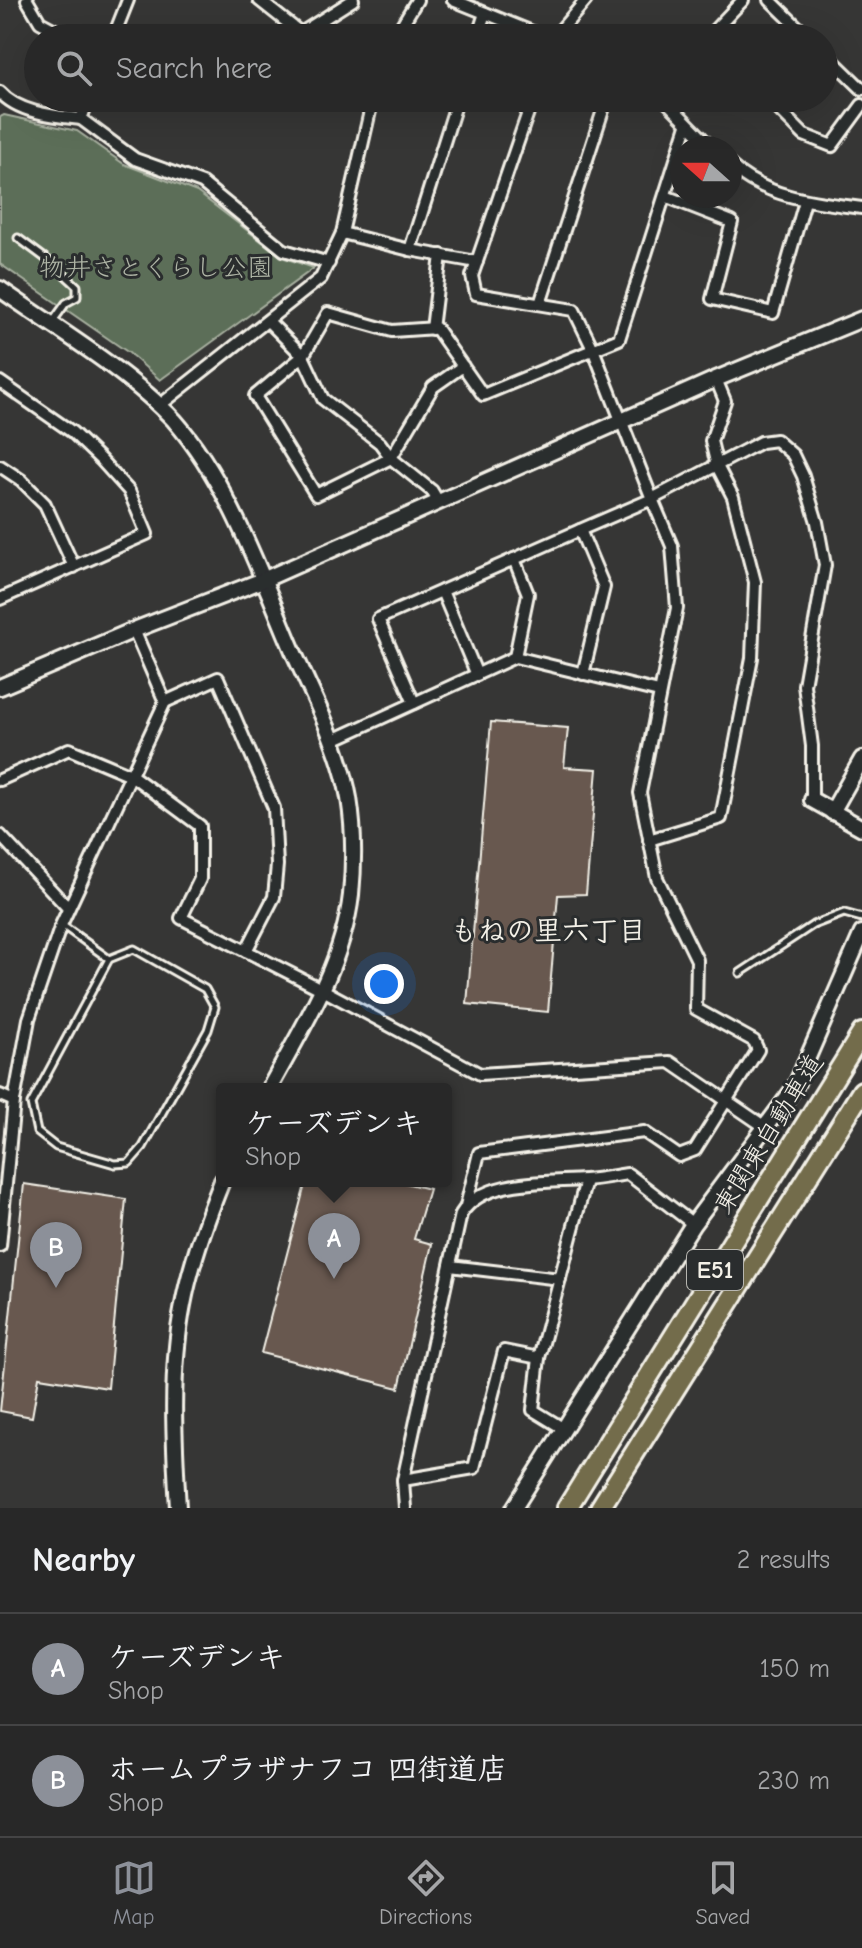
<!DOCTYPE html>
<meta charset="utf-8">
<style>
:root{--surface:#282828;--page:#303030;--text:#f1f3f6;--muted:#a5a6a8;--line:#444445;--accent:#8c9099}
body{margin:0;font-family:"Comic Neue","Klee One",sans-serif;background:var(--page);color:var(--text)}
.compass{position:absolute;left:670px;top:136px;width:72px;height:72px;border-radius:50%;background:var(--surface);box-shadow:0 8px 32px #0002;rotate:291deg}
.you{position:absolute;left:384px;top:984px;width:28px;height:28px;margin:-20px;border:6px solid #fff;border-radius:50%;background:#1a73e8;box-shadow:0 0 0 12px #1a73e833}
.badge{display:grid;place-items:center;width:52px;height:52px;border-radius:50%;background:var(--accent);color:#fff;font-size:26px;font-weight:700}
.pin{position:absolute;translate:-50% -66px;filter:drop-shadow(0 2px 4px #0008)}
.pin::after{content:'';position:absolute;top:42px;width:28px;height:24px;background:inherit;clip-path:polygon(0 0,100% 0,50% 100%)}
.popup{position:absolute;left:216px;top:1083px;width:236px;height:104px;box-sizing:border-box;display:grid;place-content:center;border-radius:8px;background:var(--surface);filter:drop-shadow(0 2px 6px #0005);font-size:26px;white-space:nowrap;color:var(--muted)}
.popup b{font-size:30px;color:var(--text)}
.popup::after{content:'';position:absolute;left:50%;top:100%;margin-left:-16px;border:16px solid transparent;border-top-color:var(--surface)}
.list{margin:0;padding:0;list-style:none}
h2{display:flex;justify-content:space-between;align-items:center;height:104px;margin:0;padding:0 32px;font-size:34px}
h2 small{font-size:26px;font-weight:400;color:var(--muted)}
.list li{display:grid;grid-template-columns:52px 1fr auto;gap:24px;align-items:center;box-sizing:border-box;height:112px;padding:0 32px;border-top:2px solid var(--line)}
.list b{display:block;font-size:30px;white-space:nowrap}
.list p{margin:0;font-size:26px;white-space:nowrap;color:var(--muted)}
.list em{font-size:26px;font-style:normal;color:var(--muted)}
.icon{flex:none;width:44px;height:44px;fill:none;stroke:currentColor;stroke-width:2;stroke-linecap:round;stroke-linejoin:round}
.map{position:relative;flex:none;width:862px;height:1508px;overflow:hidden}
.search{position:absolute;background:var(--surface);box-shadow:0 8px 32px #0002;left:24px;right:24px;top:24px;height:88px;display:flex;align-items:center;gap:20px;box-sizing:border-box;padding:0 28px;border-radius:44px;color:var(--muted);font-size:30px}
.sheet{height:328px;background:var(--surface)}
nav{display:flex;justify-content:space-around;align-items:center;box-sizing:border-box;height:112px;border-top:2px solid var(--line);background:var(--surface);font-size:22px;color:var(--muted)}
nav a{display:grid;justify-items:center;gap:4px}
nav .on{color:var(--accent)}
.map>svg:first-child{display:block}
.green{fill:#5c6e58;stroke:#a8b0a0;stroke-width:2}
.building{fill:#68594f;stroke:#f4f1e8;stroke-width:2}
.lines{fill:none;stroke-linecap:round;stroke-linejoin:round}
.lane-casing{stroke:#f4f1e8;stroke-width:11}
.street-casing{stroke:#f4f1e8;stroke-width:16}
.secondary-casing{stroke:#f4f1e8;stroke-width:20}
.highway-casing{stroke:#f4f1e8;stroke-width:24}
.lane{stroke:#2a2d2e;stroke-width:5}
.street{stroke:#2a2d2e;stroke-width:10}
.secondary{stroke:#2a2d2e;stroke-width:14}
.highway{stroke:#736c4b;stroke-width:18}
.labels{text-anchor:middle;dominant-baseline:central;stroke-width:6;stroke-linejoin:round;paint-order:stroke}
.shield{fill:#2a2d2e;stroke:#b7b6b0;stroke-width:2}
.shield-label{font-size:24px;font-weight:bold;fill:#f4f1e8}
.park-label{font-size:26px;fill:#b0b6a7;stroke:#2a2d2e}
.street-label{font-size:26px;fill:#f4f1e8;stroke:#2a2d2e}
.neighbourhood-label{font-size:28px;font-weight:bold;fill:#f4f1e8;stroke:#2a2d2e}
</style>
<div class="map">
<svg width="862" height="1508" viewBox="0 0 862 1508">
<rect width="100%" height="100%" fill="#363635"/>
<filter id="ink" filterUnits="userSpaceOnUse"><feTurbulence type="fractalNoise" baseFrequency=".0125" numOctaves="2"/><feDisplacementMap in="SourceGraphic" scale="16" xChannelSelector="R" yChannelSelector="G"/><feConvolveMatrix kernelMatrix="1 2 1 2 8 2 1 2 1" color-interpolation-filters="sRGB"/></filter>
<g filter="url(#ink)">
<!-- green -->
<path class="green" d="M 4,115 L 77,131 L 124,164 L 197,192 L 282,257 L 314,268 L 160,380 L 129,353 L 0,264 L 0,117 Z"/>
<!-- building -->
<g class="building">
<path d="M 491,722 L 568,728 L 564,767 L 597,769 L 586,894 L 558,895 L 548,1012 L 467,1004 Z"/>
<path d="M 306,1181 L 397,1181 L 429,1189 L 414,1239 L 432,1244 L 399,1388 L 261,1353 Z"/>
<path d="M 24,1184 L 126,1199 L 108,1388 L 39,1377 L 32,1417 L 0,1411 Z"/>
</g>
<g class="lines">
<defs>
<g id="lane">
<path d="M 18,238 L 53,264 L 77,286 L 77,297 L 66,303 L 51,324"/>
<path d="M 62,925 L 109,959"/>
<path d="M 134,949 L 205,989 L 215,1007 L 208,1030 L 143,1147 L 129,1163 L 115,1164 L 56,1147 L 37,1132 L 31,1104 L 109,959 Z"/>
<path d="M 740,973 L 813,925 L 844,913 L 862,918"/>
</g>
<g id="street">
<path d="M 27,0 L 40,22 L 70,38"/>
<path d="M 259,0 L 307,38"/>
<path d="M 453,0 L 547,38"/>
<path d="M 770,0 L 809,38"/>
<path d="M 301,33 L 353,0"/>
<path d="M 113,38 L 128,0"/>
<path d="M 394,38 L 417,0"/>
<path d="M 477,38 L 485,13"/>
<path d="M 554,38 L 586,0"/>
<path d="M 707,38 L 743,0"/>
<path d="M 824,52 L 862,89"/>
<path d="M 0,92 C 18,113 54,116 81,119 L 89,98"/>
<path d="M 533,98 L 472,276 L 476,294 L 574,310 L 593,349 L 652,499 L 761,442 L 776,440 L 793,455 L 803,476 L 817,522 L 825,565 L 804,685 L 812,746 L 812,800"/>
<path d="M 663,98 L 712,148"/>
<path d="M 767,98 L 804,135 L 832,146 L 862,105"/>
<path d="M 81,119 L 135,159 L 202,183 L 284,250 L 329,263"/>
<path d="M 730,165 C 766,198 815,202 862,208"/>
<path d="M 665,196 L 732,222 L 712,299 L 773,313 L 805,201"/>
<path d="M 342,233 L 410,250 L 477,262"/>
<path d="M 410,250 L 458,98"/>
<path d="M 540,304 L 607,98"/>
<path d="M 268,321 L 303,356 L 323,399 L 380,443 L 391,458 L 432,491 L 438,501"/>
<path d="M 432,329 L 441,255"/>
<path d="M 463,366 L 433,387 L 391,458 L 316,495 L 255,396 L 303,356 L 328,313 L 392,331 L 436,328 L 483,395 L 619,339 L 687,125"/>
<path d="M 0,382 L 72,432 L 101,460 L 129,491 L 147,534 L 0,599"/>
<path d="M 159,406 L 321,278 L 342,233 L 373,98"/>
<path d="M 0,466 L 21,480 L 45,504 L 74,567"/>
<path d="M 514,559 L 528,594 L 515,657"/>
<path d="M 442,591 L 477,675"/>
<path d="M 165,702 L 218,678 L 274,808 L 277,865 L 274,897 L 246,951"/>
<path d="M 414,703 L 378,619 L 580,530 L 604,587 L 583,674"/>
<path d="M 331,741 L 515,657 L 659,692"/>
<path d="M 0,780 L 69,749 L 131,775 L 200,826 L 200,879 L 181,918 L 323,990 L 480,1074 L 670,1062 L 765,1127"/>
<path d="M 0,835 L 68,908"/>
<path d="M 649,840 L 721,818 L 752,658 L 755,582 L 733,497 L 717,466 L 711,441 L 725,401 L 716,379"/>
<path d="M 0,1095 L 14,1101"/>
<path d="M 466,1206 L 479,1153 L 644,1132 L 679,1156 L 695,1150 L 758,1050 L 754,1041 L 696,1009 L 697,960 L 657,878 L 640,793 L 677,608 L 672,546 L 652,499 L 580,530"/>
<path d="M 0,1246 L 14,1101 L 29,1019 L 61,925 L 165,702 L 134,630"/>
<path d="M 450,1266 L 560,1279"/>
<path d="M 564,1429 L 533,1410 L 539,1358 L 586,1180"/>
<path d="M 403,1480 L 474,1468 L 504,1351 L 539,1358"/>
<path d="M 405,1508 L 403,1480 L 461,1214 C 483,1178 547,1183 584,1180 C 599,1179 614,1176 628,1174 L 693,1224"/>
</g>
<g id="secondary">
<path d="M 0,289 C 55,328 128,371 174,420 C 228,481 261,576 293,651 C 314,698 340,747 349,798 C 354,829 354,864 351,895 C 343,965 302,1028 269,1089"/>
<path d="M 0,687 L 134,630 L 263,580 L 716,379 L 862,319"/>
<path d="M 812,800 L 862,828"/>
<path d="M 832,812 L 862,759"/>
<path d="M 178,1508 C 174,1441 170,1371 183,1305 C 191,1262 206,1221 222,1181"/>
<path d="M 514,1508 L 693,1224 L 795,1087 L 862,933"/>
</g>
<g id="highway">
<path d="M 567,1508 L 862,1033"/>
<path d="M 600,1508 L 862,1091"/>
</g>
</defs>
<!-- lane casing -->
<use href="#lane" class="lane-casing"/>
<!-- street casing -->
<use href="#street" class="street-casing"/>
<!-- secondary casing -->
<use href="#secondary" class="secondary-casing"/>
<!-- highway casing -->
<use href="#highway" class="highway-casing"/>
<!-- lane -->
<use href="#lane" class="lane"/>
<!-- street -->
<use href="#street" class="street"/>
<!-- secondary -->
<use href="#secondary" class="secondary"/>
<!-- highway -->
<use href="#highway" class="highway"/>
</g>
</g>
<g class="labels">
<!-- shield labels -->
<rect class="shield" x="687" y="1250" width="56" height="40" rx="6"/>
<g class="shield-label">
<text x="715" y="1270">E51</text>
</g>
<!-- park labels -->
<g class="park-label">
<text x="156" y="268">物井さとくらし公園</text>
</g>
<!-- street labels -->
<g class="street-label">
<text transform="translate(769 1134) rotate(-58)">東関東自動車道</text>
</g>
<!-- neighbourhood labels -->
<g class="neighbourhood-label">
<text x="548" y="931">もねの里六丁目</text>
</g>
</g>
</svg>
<svg class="compass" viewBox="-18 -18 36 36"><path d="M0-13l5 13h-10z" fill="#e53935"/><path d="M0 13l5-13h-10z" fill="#a5a6a8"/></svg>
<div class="you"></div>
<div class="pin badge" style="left:334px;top:1279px">A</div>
<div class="popup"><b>ケーズデンキ</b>Shop</div>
<div class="pin badge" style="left:56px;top:1288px">B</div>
<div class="search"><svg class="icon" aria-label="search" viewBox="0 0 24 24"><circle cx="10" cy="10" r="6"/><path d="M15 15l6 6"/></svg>Search here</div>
</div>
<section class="sheet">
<h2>Nearby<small>2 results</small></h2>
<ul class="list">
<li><span class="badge">A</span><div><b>ケーズデンキ</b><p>Shop</p></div><em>150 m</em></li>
<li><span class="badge">B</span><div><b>ホームプラザナフコ 四街道店</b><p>Shop</p></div><em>230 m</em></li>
</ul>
</section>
<nav>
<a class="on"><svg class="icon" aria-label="map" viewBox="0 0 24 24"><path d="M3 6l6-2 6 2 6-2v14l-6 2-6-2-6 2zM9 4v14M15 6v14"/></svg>Map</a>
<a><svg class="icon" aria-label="directions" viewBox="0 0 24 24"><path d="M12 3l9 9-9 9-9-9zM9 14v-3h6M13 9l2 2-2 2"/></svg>Directions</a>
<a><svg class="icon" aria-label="saved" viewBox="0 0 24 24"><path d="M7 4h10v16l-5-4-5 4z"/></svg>Saved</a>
</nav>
